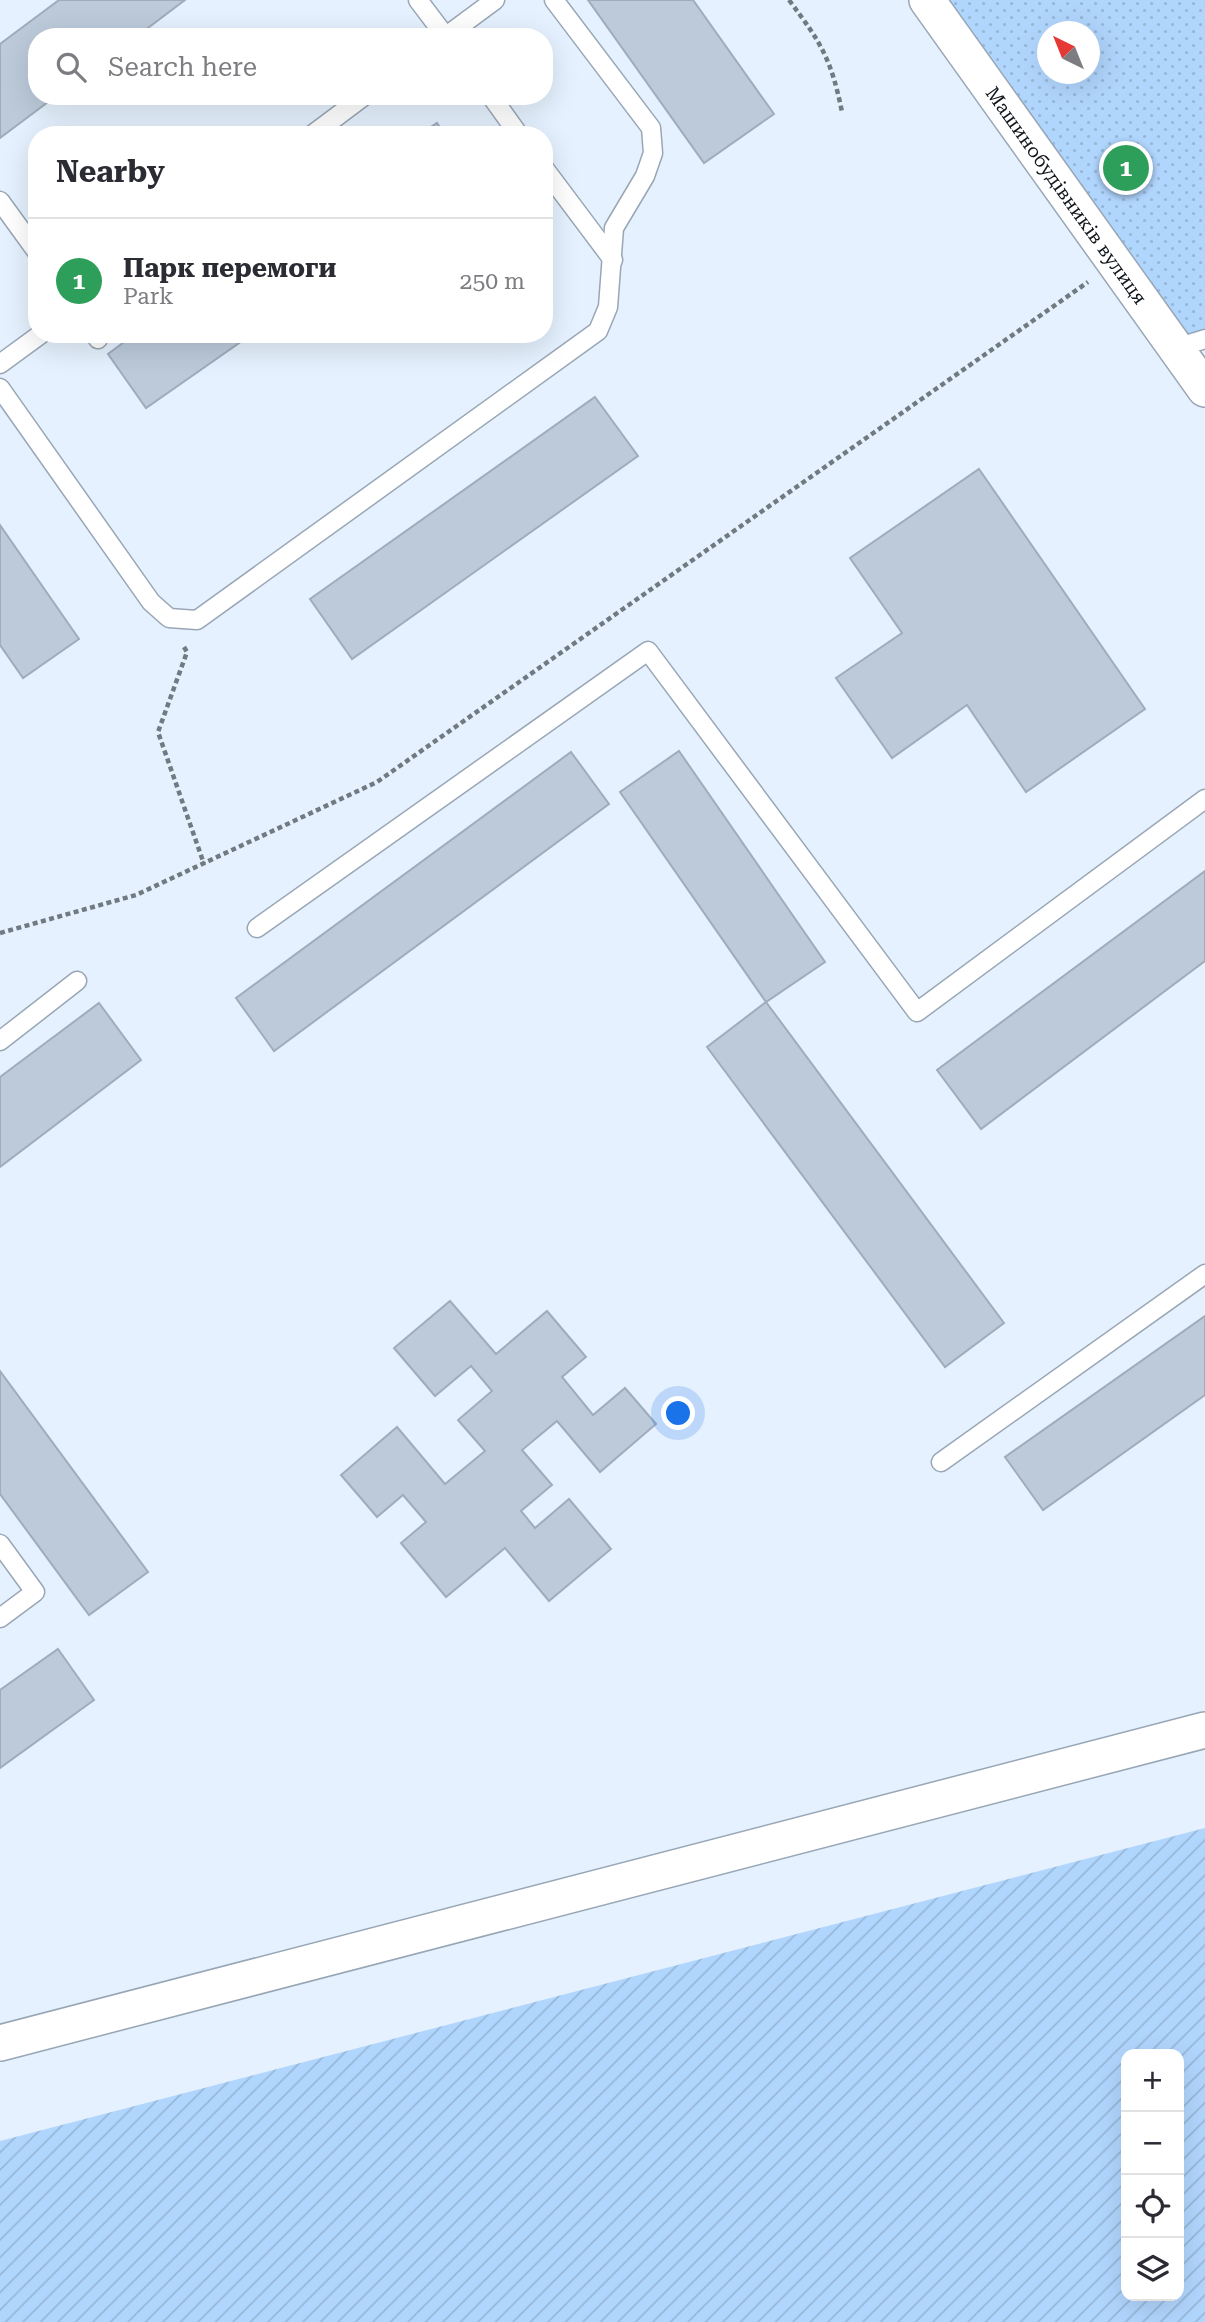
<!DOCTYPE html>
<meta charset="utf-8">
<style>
:root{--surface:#fff;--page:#f2f2f3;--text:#2b2b33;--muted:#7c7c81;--line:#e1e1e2;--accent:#0b8043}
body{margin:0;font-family:"Roboto Serif",serif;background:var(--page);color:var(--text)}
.controls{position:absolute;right:21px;bottom:21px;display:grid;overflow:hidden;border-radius:14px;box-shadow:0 7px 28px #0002}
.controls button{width:63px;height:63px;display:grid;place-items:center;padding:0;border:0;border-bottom:2px solid var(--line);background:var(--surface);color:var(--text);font:35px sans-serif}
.compass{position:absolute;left:1037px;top:21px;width:63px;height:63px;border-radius:50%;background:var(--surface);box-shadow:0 7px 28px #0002;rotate:317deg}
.you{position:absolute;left:679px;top:1414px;width:24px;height:24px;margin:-18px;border:5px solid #fff;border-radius:50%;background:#1a73e8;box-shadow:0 0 0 10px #1a73e833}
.badge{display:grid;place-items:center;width:46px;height:46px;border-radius:50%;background:var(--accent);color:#fff;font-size:23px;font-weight:700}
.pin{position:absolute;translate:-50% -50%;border:4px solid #fff;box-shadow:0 2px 7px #0006}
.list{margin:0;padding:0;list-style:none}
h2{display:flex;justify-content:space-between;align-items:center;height:91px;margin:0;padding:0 28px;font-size:30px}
h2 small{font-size:23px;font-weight:400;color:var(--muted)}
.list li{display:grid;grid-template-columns:46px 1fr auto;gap:21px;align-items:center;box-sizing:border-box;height:126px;padding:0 28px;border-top:2px solid var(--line)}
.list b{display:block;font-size:26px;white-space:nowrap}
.list p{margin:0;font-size:23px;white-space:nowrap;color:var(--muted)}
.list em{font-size:23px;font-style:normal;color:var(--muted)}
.icon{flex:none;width:38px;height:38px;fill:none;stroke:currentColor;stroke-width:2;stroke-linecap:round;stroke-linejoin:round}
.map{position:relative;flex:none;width:1205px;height:2322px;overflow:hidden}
.search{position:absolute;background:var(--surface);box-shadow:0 7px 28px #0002;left:28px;top:28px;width:525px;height:77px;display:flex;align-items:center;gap:18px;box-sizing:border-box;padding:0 24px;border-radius:28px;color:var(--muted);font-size:26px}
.panel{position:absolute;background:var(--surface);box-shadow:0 7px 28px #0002;left:28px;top:126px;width:525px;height:217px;border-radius:28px}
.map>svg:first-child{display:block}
.park{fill:url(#park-dots);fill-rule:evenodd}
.garden{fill:url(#garden-furrows);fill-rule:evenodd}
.building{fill:#bccada;stroke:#9facbc;stroke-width:2}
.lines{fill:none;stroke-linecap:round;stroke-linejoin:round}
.service-casing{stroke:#98a6b5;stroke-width:21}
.minor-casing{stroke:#98a6b5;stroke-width:38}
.path{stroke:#717981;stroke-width:4.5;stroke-dasharray:5 3.5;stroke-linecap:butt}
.service{stroke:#fff;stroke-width:18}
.minor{stroke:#fff;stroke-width:35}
.labels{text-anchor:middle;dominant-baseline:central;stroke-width:5;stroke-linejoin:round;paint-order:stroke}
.street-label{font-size:19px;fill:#11161b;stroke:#fcfcfc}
</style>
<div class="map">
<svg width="1205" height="2322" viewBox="0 0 1205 2322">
<defs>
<pattern id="park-dots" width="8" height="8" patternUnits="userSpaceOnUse" patternTransform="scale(1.75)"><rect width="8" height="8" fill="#b1d6fe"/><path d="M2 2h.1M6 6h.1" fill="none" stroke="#97b7d9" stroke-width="1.8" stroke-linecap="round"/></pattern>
<pattern id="garden-furrows" width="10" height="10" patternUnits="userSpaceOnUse" patternTransform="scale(1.75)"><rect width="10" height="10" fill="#b1d6fe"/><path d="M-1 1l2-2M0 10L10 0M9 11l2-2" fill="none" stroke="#97b7d9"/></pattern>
</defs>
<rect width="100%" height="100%" fill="#e5f1fe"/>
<!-- park -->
<path class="park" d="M 927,0 L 1205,0 L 1205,340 L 1176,348 ZM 1048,32 L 1090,32 L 1090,74 L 1048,74 Z"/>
<!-- garden -->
<path class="garden" d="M 1205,1828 L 1205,2322 L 0,2322 L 0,2141 ZM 1126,2054 L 1179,2054 L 1179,2296 L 1126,2296 Z"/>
<!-- building -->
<g class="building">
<path d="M 59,0 L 185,0 L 136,37 L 37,37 L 37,96 L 56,96 L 0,138 L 0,44 Z"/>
<path d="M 588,0 L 693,0 L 774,114 L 704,163 Z"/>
<path d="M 437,123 L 445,135 L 419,135 Z"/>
<path d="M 135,334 L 252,334 L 146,408 L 108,354 Z"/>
<path d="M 595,397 L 638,456 L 352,659 L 310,599 Z"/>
<path d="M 979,469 L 1145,709 L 1026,792 L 967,705 L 892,758 L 836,678 L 902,633 L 850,558 Z"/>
<path d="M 0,525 L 79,639 L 23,678 L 0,645 Z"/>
<path d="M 679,751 L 825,962 L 766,1002 L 620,792 Z"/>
<path d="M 571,752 L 609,804 L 274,1051 L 236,998 Z"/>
<path d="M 1205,871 L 1205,961 L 981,1129 L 937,1070 Z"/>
<path d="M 766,1002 L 1004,1323 L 945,1367 L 707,1047 Z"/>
<path d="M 99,1003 L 141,1060 L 0,1167 L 0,1077 Z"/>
<path d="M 450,1301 L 496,1354 L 547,1311 L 586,1357 L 562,1377 L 593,1415 L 625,1388 L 656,1424 L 600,1472 L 557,1421 L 522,1450 L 552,1485 L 521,1511 L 535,1528 L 569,1499 L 611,1549 L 549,1601 L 505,1548 L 446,1597 L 401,1543 L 426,1522 L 403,1495 L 377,1517 L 341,1475 L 397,1427 L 445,1484 L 485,1451 L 458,1420 L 492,1391 L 471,1366 L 435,1396 L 394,1348 Z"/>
<path d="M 1205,1316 L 1205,1395 L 1043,1510 L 1005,1457 Z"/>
<path d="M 0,1371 L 148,1572 L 89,1615 L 0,1494 Z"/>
<path d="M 58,1649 L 94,1700 L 0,1768 L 0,1690 Z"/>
</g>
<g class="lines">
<defs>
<g id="service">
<path d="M 418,0 L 446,37"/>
<path d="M 445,37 L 495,0"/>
<path d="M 491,96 L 519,135"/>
<path d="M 312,135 L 364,96"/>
<path d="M 544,168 L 613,260"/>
<path d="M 0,201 L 37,252"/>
<path d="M 95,334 L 98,339"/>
<path d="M 1176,348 L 1205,339"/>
<path d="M 0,364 L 41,334"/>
<path d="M 0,388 L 151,602 L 169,618 L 197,620 L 598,331 L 608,307 L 614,228 L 645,176 L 653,153 L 651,128 L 554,0"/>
<path d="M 257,928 L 648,651 L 917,1012 L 1205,799"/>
<path d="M 0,1041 L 77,981"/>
<path d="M 941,1462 L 1205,1274"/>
<path d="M 0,1544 L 35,1592 L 0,1618"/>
</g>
<g id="minor">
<path id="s1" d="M 927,0 L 1205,389"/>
<path d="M 0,2043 L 1205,1730"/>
</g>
</defs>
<!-- service casing -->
<use href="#service" class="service-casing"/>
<!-- minor casing -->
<use href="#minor" class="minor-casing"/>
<!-- path -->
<g class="path">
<path d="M 789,0 C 821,43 831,58 842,112"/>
<path d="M 184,647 L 187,652 L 158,732 L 204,864"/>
<path d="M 0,933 L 136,895 L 377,782 L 1088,282"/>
</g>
<!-- service -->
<use href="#service" class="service"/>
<!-- minor -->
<use href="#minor" class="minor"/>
</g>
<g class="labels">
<!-- street labels -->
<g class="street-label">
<text stroke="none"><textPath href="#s1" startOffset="240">Машинобудівників вулиця</textPath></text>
</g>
</g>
</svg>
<div class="controls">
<button>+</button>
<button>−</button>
<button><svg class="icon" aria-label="locate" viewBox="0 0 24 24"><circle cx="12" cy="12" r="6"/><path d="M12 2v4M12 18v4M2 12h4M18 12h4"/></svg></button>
<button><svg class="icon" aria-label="layers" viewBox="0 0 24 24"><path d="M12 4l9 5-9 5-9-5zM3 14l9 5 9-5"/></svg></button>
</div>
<svg class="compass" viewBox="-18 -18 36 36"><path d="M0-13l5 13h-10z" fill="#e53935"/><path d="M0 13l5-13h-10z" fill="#7c7c81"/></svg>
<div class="you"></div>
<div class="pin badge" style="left:1126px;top:168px;background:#2e9e5b">1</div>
<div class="search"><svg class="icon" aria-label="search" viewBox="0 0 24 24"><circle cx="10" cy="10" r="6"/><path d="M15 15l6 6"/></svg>Search here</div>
<section class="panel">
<h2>Nearby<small></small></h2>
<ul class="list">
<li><span class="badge" style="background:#2e9e5b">1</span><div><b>Парк перемоги</b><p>Park</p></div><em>250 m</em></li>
</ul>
</section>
</div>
